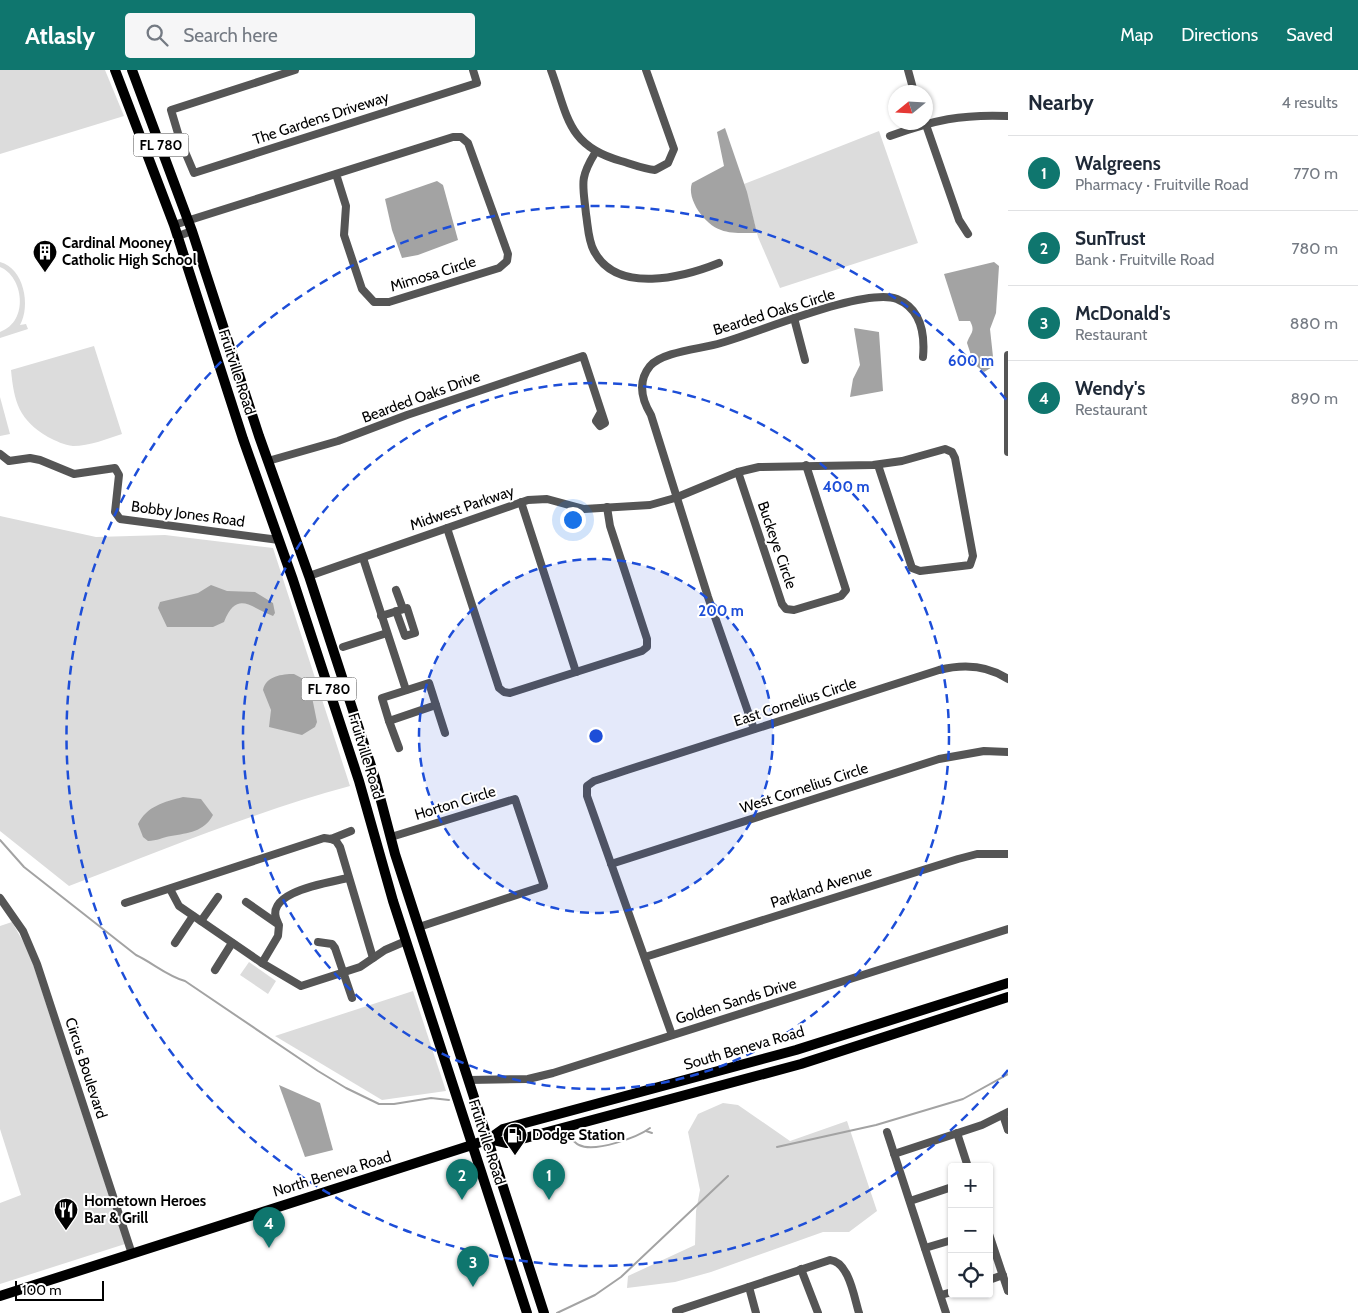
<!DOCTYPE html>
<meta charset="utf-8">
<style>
:root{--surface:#fff;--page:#f6f6f7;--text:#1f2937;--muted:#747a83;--line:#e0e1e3;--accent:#0f766e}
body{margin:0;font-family:Cabin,sans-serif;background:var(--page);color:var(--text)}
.controls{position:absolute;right:15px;bottom:15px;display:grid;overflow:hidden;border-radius:5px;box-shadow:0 1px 4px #0004}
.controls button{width:45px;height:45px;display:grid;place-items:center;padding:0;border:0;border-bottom:1px solid var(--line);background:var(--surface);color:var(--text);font:25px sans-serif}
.compass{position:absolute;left:888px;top:15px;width:45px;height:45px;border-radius:50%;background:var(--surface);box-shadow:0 1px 4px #0004;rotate:252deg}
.scale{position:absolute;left:15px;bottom:12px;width:89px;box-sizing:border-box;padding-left:5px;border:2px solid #000;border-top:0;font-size:14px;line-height:18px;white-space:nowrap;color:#000;-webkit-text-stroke:4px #fff;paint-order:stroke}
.you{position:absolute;left:572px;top:449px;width:18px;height:18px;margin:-12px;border:4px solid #fff;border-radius:50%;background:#1a73e8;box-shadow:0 0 0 8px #1a73e833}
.badge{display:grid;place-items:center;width:32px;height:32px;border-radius:50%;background:var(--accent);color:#fff;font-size:16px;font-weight:700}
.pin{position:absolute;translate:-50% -41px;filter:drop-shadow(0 1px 2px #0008)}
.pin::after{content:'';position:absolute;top:26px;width:18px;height:15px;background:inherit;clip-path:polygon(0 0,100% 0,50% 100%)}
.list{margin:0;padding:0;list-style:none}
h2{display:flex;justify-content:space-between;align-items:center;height:65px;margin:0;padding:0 20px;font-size:21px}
h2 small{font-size:16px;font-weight:400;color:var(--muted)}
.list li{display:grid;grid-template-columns:32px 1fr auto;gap:15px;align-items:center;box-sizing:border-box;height:75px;padding:0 20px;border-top:1px solid var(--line)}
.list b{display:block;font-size:19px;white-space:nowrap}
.list p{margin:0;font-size:16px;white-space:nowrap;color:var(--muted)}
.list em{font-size:16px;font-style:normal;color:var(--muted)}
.icon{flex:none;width:28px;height:28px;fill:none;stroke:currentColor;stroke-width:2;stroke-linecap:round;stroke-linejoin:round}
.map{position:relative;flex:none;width:1008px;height:1243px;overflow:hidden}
header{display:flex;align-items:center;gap:30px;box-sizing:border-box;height:70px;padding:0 25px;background:var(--accent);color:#fff}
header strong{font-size:24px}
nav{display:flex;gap:28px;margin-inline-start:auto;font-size:18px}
.search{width:350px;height:45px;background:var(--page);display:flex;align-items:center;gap:12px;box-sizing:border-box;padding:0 18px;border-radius:5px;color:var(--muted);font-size:19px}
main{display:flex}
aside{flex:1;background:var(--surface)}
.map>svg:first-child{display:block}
.green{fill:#dcdcdc}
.water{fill:#a3a3a3}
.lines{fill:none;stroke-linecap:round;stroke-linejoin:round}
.stream{stroke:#a3a3a3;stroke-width:2}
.minor{stroke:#555;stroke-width:8}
.major{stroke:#000;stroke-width:10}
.ring{fill:none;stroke:#1d4ed8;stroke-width:2.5;stroke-dasharray:9 6}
.labels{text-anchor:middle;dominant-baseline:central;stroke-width:4;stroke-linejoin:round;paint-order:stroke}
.shield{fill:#fff;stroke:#4c4c4c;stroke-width:1}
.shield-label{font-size:14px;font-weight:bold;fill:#000}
.street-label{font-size:15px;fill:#000;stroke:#fff}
.poi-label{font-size:15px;font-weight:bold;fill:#000;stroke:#fff;text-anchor:start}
.centre{fill:#1d4ed8;stroke:#fff;stroke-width:2.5}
.ring-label{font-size:15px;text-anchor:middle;font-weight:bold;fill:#1d4ed8;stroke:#fff;stroke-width:4;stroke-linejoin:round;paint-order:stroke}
</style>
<header>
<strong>Atlasly</strong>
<div class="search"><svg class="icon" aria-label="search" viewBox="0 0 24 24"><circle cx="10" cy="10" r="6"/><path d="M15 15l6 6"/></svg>Search here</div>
<nav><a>Map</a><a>Directions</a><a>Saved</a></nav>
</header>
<main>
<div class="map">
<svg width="1008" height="1243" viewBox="0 0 1008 1243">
<rect width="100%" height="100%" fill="#fff"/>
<!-- green -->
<g class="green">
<path d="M 0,0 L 105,0 L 124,46 L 0,84 Z"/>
<path d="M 879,61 L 918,173 L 780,218 L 758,167 L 744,114 Z"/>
<path d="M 0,192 C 24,198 31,236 20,255 L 26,254 L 28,259 L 0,268 L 0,262 C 30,251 23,206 0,197 Z"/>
<path d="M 94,276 L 122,364 C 106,369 90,376 73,376 C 64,375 56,371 48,367 C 19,350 14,332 11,300 Z"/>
<path d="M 0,327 L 10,364 L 0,366 Z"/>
<path d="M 0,446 L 96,467 L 165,465 L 273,478 L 350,716 C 254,742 162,780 69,816 L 0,761 Z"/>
<path d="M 12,852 L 29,882 L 125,1174 L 0,1214 L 0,1133 L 21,1125 L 0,1059 L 0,856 Z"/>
<path d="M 249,892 L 276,911 L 268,924 L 240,905 Z"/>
<path d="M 413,921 L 446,1021 L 382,1030 L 275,966 Z"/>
<path d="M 723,1033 L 738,1035 L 790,1071 L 847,1051 L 877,1141 L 849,1162 L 823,1162 L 711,1202 L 675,1212 L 627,1218 L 628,1206 L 695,1175 L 696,1141 L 700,1120 L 688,1062 L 698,1044 Z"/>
</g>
<!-- water -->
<g class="water">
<path d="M 725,58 L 747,122 L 757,163 C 745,163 731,164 721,160 C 705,155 686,129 692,113 L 724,96 L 717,62 Z"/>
<path d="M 437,111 L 443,115 L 458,170 L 418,185 L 402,188 L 392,160 L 385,129 Z"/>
<path d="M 994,192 L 999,196 L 996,243 L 990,259 L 994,296 L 984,302 L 974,294 L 967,273 C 970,263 976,262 970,251 L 959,251 L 944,204 Z"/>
<path d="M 854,258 L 879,262 L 883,321 L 850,327 L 853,309 L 860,295 Z"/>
<path d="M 211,515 L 227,521 L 255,522 L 273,533 L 275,543 L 273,546 C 250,537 237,520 224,552 L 213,557 L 167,557 L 158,538 L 160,532 L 198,523 Z"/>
<path d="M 294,604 L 309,612 L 317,652 L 315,657 L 302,665 L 269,657 L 271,640 L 263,620 C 266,606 282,604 294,604 Z"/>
<path d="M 183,727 L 201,729 L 213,745 C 204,762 188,763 171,766 C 163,767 157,771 148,771 L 143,767 L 138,754 C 147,736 164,732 183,727 Z"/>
<path d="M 279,1015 L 320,1033 L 333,1080 L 305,1087 Z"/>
</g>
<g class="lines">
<!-- stream -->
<g class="stream">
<path d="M 0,770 L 24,797 L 136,885 C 153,893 167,906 185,911 L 318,1001 L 346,1018 L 379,1034 L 394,1034 L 431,1028 L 449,1030"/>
<path d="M 646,1061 L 652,1063"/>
<path d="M 570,1068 C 573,1070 576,1074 579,1075 C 595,1083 638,1067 650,1058"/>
<path d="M 777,1077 L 876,1055 L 963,1029 L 1008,1004"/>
<path d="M 557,1243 L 595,1225 L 621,1207 L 728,1106"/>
</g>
<!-- minor -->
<g class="minor">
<path d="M 295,0 L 171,40 L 180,70 L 194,103 L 477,13 L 473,0"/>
<path d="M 551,0 C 568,46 567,76 621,91 C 632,94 643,99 655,100 L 668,93 L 674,79 L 646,0"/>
<path d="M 908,0 L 914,22"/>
<path d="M 925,52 L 959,150 L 968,164"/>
<path d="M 890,66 C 934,50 961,44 1008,46"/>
<path d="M 162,77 L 180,70"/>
<path d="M 595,83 C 579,109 583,114 586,144 C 588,156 588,170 594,181 C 617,225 684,207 719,193"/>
<path d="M 174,155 L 453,67 L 461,67 L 468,73 L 508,184 L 507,191 L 499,198 L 389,232 L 374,232 L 362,219 L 344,165 L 346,136 L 336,104"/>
<path d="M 178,166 L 192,161"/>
<path d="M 794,248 L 805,290"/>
<path d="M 1008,285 L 1008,382"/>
<path d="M 0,384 L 9,391 L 30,388 L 40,390 L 74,404 L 115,398 L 119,405 L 115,442 L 120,449 L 279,470"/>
<path d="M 268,391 L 338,371 L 407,345 L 583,286 L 605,353 L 600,356 L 596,351 L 601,342"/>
<path d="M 738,402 L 782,534 L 786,539 L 794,540 L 841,526 L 846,520 L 806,395"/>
<path d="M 521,432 L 576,602"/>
<path d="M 447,458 L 499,618 L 504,622 L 510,623 L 642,581 L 647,577 L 647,569 L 610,456 L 607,437"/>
<path d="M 363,488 L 406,620"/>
<path d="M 309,506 L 528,430 L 547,429 L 584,439 L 650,435 L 675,428 L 738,402 L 759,397 L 873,395 L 902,391 L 945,379 L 952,382 L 955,388 L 973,486 L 970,495 L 920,501 L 912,498 L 878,395"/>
<path d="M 396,520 L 403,539"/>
<path d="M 381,546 L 407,538 L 415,563 L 405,566 L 396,541"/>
<path d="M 343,577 L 387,563"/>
<path d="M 429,613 L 436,635 L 389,651 L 382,628 Z"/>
<path d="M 436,635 L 445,663"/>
<path d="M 389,651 L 399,678"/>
<path d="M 754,659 L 708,527 L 651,345 C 642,330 637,312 650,296 C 663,281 702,279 721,273 C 757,263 865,217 897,229 C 921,239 925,264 923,287"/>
<path d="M 391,767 L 515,729 L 544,816 L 419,857"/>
<path d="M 331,769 L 336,771 L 340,777 L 373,888"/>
<path d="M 611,794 L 939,689 L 984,681 L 1008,682"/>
<path d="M 170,819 L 179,836 L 262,893 L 301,916 L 360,897 L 385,880 L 406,871"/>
<path d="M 0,828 L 23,861 L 37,894 L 132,1184"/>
<path d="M 246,832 L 279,855 L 278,866 L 262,893"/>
<path d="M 125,833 L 324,768 L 331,769 L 351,761"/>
<path d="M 201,851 L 218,827"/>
<path d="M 278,853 C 261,822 327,813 348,808"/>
<path d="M 318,872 L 332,874 L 335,878 L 352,928"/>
<path d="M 175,873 L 193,846"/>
<path d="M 645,887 L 958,789 L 977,784 L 1008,784"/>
<path d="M 215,900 L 232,873"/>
<path d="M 672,965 L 587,726 L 587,716 L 594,711 L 627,700 L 939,600 C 963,594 987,595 1008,609"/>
<path d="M 469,1010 L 528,1009 L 553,1003 L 1008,859"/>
<path d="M 1003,1045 L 1008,1060"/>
<path d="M 887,1062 L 946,1243"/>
<path d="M 957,1063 L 968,1097"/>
<path d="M 894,1084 L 982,1055 L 1008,1042"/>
<path d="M 910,1131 L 952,1117"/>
<path d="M 989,1164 L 1008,1221"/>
<path d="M 925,1178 L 952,1170"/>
<path d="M 801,1199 L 818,1243"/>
<path d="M 989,1210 L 1003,1205"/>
<path d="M 749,1217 L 756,1243"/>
<path d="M 941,1225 L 952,1222"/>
<path d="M 676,1241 L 830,1190 C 849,1192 854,1227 859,1243"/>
</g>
<!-- major -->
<g class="major">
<path d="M 115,0 L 174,155 L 243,369 L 293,510 L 359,711 L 393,831 L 527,1243"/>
<path d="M 132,0 L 192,161 L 259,366 L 309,506 L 375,708 L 395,784 L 544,1243"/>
<path d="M 489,1069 L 507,1073 L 801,994 L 1008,927"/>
<path d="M 0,1226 L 472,1075 L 489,1069 L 503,1059 L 796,980 L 1008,913"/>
</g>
</g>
<!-- distance rings -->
<circle cx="596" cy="666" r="177" fill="#1d4ed8" fill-opacity=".12"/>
<g class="ring">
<circle cx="596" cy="666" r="177"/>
<circle cx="596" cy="666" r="353"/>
<path d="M1008 1000A530 530 0 1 1 1008 332"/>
</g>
<!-- icons -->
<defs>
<symbol id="building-pin" viewBox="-11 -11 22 30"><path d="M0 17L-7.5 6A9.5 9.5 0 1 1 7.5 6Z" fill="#000" stroke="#fff"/><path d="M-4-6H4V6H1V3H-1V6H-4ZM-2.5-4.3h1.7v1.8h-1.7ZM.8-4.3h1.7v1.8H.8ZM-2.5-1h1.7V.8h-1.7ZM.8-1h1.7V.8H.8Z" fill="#fff"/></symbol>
<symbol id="fuel-pin" viewBox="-11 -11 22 30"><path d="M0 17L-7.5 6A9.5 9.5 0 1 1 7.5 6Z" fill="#000" stroke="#fff"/><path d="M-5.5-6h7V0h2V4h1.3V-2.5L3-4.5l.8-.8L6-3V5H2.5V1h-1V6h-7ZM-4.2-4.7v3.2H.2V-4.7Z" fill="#fff"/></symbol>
<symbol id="restaurant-pin" viewBox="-11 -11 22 30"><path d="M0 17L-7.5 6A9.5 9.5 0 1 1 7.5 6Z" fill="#000" stroke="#fff"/><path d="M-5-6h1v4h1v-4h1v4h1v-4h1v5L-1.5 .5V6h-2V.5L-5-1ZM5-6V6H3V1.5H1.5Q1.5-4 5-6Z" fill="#fff"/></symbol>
</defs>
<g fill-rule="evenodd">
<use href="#building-pin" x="31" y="168" width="28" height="38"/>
<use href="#fuel-pin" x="501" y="1051" width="28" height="38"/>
<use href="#restaurant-pin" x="52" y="1126" width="28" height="38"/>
</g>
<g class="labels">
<!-- shield labels -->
<g class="shield">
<rect x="133.5" y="63.5" width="55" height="23" rx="4"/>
<rect x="301.5" y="607.5" width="55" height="23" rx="4"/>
</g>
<g class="shield-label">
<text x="161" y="75">FL 780</text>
<text x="329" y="619">FL 780</text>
</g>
<!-- street labels -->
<g class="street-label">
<text transform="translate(321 48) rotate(-18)">The Gardens Driveway</text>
<text transform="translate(433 204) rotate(-17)">Mimosa Circle</text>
<text transform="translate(774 242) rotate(-17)">Bearded Oaks Circle</text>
<text transform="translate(237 302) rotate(72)">Fruitville Road</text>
<text transform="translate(421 327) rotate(-20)">Bearded Oaks Drive</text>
<text transform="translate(462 438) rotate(-19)">Midwest Parkway</text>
<text transform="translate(188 444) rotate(8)">Bobby Jones Road</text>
<text transform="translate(777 475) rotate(71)">Buckeye Circle</text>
<text transform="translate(795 632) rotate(-18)">East Cornelius Circle</text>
<text transform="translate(366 686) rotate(73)">Fruitville Road</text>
<text transform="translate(804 718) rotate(-18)">West Cornelius Circle</text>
<text transform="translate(455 733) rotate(-17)">Horton Circle</text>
<text transform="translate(821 817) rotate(-18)">Parkland Avenue</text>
<text transform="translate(736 931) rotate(-17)">Golden Sands Drive</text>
<text transform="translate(744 978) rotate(-16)">South Beneva Road</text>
<text transform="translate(86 998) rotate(72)">Circus Boulevard</text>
<text transform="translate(487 1072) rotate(72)">Fruitville Road</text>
<text transform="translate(332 1104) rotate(-17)">North Beneva Road</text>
</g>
<!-- poi labels -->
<g class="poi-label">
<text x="62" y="173">Cardinal Mooney<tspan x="62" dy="17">Catholic High School</tspan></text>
<text x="532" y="1065">Dodge Station</text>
<text x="84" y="1131">Hometown Heroes<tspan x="84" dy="17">Bar &amp; Grill</tspan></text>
</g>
</g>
<circle cx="596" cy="666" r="8" class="centre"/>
<g class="ring-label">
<text x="971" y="296">600 m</text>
<text x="846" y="422">400 m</text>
<text x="721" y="546">200 m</text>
</g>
</svg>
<div class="controls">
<button>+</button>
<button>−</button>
<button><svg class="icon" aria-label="locate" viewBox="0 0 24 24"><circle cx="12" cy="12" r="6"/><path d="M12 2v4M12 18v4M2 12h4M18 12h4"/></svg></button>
</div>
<svg class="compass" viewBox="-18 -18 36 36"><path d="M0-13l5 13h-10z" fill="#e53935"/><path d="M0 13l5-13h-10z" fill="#747a83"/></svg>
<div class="scale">100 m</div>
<div class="you"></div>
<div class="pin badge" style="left:549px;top:1130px">1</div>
<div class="pin badge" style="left:462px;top:1130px">2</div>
<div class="pin badge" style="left:473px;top:1217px">3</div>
<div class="pin badge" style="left:269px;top:1178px">4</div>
</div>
<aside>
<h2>Nearby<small>4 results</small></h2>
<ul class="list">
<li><span class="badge">1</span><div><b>Walgreens</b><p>Pharmacy · Fruitville Road</p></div><em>770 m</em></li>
<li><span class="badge">2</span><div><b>SunTrust</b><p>Bank · Fruitville Road</p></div><em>780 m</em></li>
<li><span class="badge">3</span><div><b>McDonald's</b><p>Restaurant</p></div><em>880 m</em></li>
<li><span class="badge">4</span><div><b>Wendy's</b><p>Restaurant</p></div><em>890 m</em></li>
</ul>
</aside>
</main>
